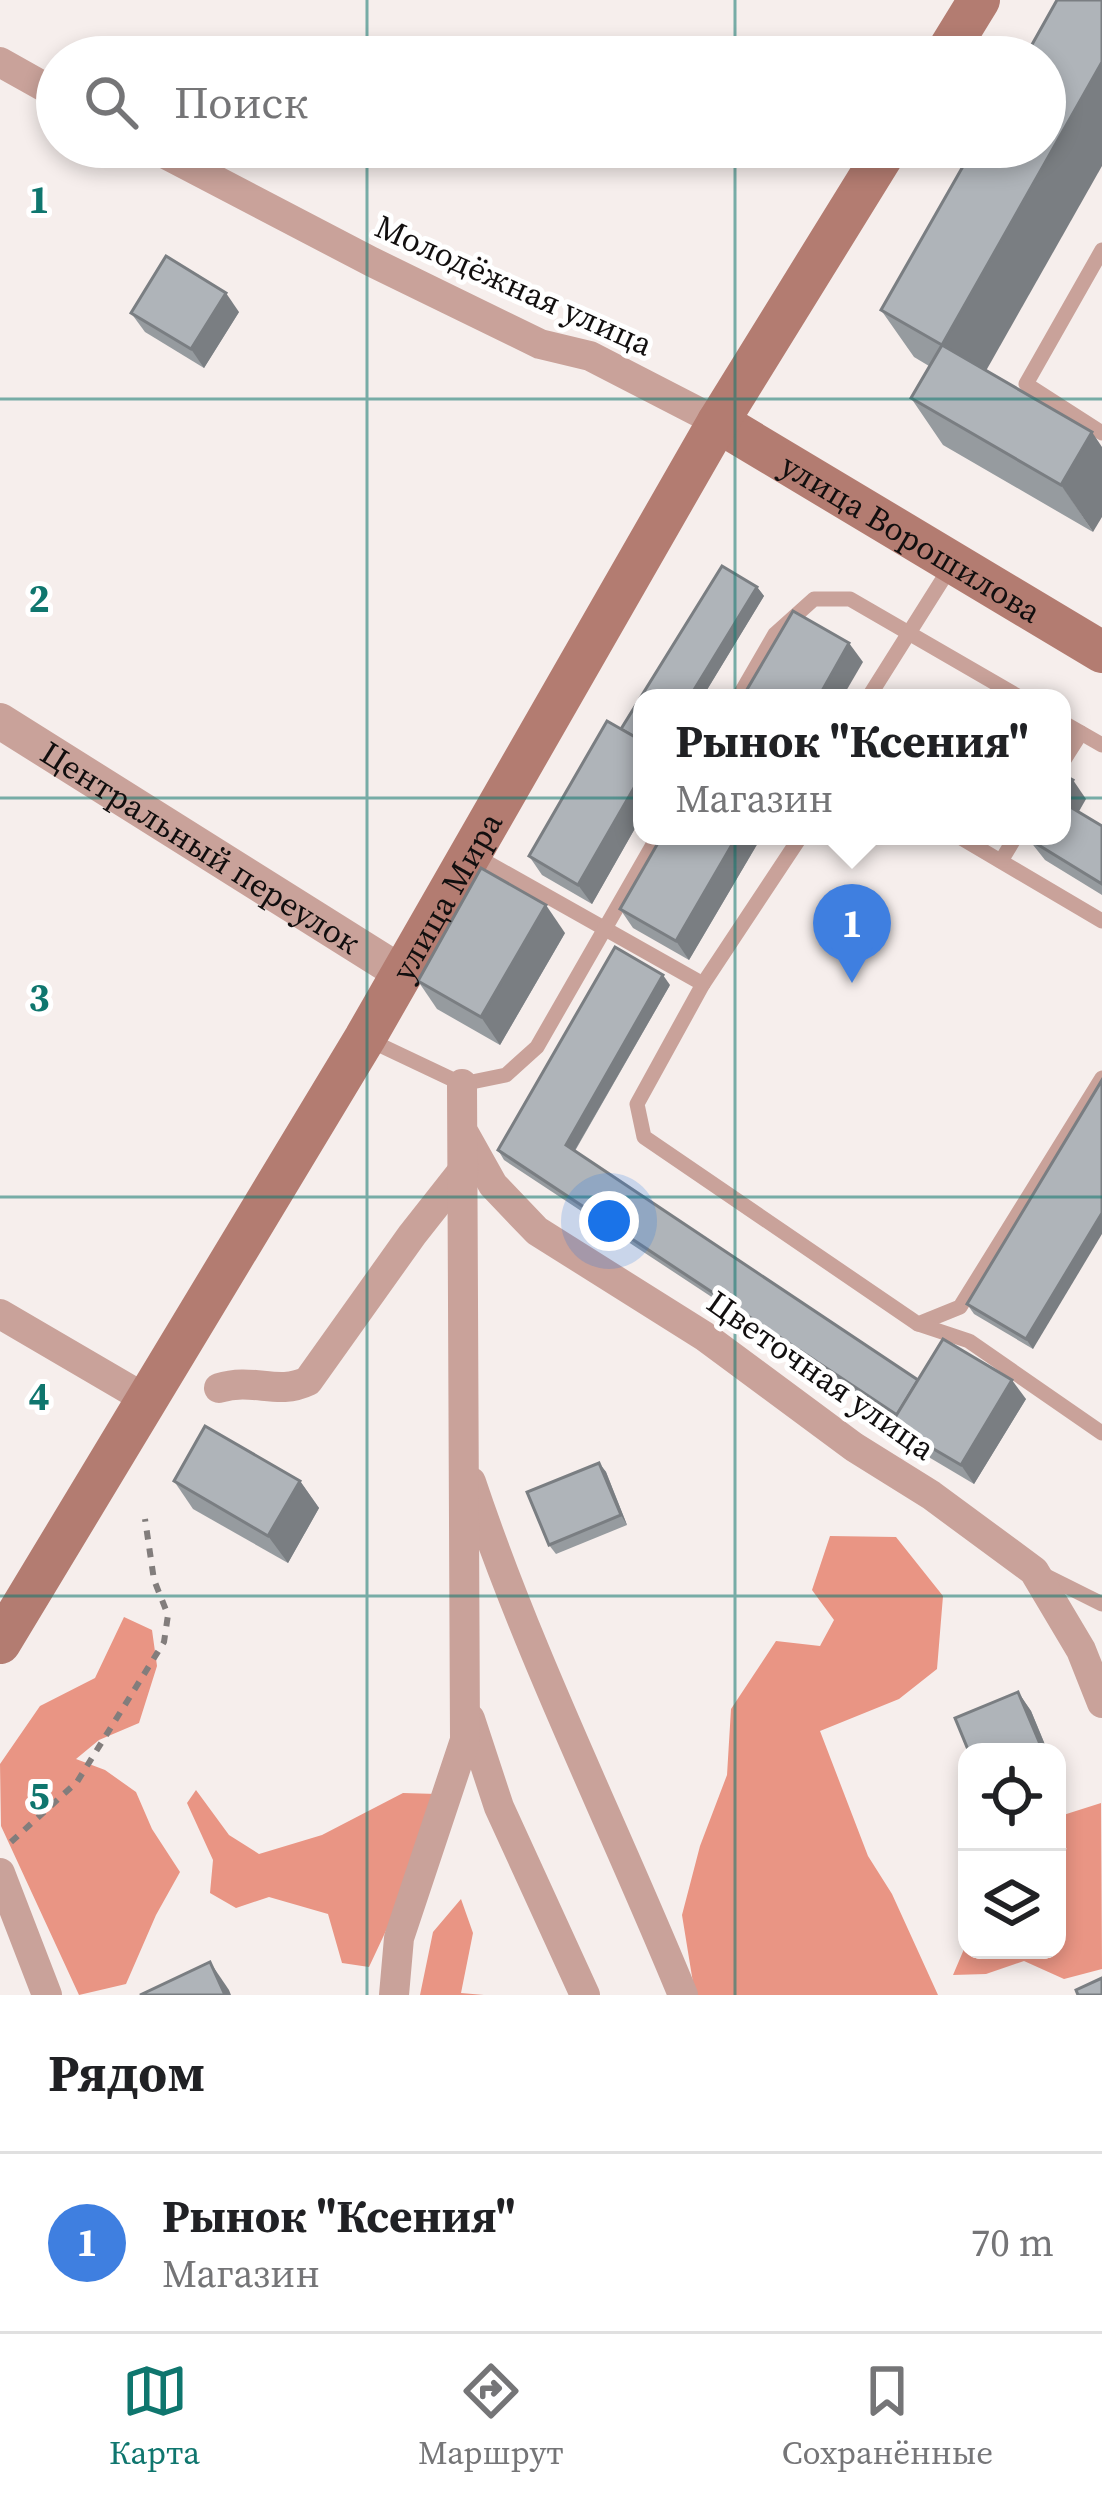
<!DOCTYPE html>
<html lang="ru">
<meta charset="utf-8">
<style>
:root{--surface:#fff;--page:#f2f2f2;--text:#202124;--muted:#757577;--line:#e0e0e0;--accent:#0f766e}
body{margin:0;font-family:"Source Serif 4",serif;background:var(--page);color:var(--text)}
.controls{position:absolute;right:36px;bottom:36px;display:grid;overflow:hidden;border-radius:24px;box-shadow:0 6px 18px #0003}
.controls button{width:108px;height:108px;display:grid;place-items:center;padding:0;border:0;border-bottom:3px solid var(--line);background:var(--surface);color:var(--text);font:60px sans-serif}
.you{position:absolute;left:609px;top:1221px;width:42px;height:42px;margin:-30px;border:9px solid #fff;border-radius:50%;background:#1a73e8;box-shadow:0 0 0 18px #1a73e833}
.badge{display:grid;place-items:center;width:78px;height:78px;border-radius:50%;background:var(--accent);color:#fff;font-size:39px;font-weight:700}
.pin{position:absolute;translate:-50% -99px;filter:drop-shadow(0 3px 6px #0008)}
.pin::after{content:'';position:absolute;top:63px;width:42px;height:36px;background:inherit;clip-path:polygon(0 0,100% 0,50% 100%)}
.popup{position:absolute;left:633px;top:689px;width:438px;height:156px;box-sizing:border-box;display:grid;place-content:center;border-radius:24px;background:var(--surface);filter:drop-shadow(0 3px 9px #0005);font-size:39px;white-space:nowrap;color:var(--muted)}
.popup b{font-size:45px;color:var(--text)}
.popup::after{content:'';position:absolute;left:50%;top:100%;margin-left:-24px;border:24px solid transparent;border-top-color:var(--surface)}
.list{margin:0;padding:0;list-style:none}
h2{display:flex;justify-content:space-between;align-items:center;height:156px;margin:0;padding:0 48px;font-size:51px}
h2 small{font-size:39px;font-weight:400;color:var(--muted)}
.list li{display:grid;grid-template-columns:78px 1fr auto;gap:36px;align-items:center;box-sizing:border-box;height:180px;padding:0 48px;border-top:3px solid var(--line)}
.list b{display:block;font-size:45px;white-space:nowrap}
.list p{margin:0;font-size:39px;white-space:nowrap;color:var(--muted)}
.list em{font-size:39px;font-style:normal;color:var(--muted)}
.icon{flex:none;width:66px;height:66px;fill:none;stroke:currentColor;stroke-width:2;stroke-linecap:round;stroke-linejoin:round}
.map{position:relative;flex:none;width:1102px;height:1995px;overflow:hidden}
.search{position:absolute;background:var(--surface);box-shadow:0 6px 18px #0003;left:36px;right:36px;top:36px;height:132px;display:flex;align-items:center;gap:30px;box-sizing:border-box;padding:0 42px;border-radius:66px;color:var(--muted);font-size:45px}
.sheet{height:336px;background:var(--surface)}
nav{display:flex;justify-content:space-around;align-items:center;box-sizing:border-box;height:168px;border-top:3px solid var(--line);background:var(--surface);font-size:33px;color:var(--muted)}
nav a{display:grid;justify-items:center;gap:6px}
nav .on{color:var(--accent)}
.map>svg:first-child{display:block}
.forest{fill:#e99584}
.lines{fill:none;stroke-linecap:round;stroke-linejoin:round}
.path{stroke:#827d7c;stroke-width:6;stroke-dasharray:9 9;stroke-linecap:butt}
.service{stroke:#c9a29a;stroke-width:15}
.minor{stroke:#c9a29a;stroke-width:30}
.tertiary{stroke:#c9a29a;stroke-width:36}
.secondary{stroke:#b37c71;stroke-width:42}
.wall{fill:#969b9f}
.shaded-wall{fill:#7a7e82}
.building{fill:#afb4b9;stroke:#7a7e82;stroke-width:3}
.grid{fill:none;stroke:#0f766e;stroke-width:3;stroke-opacity:0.55}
.labels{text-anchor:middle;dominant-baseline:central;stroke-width:10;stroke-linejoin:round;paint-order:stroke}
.street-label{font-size:33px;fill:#120f0f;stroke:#fff}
.grid-label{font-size:39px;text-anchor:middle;font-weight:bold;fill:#0f766e;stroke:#fff;stroke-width:10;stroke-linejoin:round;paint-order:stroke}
</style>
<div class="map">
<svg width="1102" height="1995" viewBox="0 0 1102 1995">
<rect width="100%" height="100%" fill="#f6eeec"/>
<!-- forest -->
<g class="forest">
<path d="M 830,1536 L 896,1537 L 943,1596 L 937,1669 L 899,1699 L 820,1731 L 868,1856 L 892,1894 L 938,1995 L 695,1995 L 682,1915 L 700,1846 L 727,1775 L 731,1709 L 776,1641 L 820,1646 L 834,1620 L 812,1590 Z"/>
<path d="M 124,1617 L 152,1630 L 157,1666 L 139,1723 L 99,1740 L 76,1759 L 105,1770 L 136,1792 L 152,1829 L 180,1872 L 156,1915 L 126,1984 L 79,1995 L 1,1826 L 0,1764 L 40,1706 L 95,1678 Z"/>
<path d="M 196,1790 L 229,1835 L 259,1854 L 322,1835 L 403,1793 L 437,1794 L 406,1888 L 369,1967 L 342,1963 L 328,1914 L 269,1897 L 236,1908 L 210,1893 L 213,1860 L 187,1803 Z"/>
<path d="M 1101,1803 L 1102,1969 L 1064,1979 L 1024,1961 L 986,1974 L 953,1975 L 967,1942 L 967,1950 L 1057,1950 L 1057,1852 L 1067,1849 L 1057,1841 L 1057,1817 Z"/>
<path d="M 461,1899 L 473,1933 L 461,1993 L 484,1995 L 420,1995 L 433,1932 Z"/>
</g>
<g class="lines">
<!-- path -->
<path class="path" d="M 11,1842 L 77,1782 L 164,1642 L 168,1615 L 154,1580 L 145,1519"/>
<!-- service -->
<g class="service">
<path d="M 1102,250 L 1026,384 L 1102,433"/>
<path d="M 738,698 L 775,634 L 814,599 L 850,599 L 1021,698"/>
<path d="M 868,698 L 953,563"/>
<path d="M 1062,722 L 1102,745"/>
<path d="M 1062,763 L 1081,733"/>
<path d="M 801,836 L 703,984 L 637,1104 L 644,1137 L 918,1324 L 960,1307 L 1102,1078"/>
<path d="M 958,836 L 1102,921"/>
<path d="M 474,855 L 703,984"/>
<path d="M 1001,861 L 1016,836"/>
<path d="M 367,1039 L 462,1084 L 506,1075 L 537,1047 L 658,836"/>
<path d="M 918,1324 L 969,1341 L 1102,1433"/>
<path d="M 1040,1573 L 1102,1604"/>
</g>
<!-- minor -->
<g class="minor">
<path d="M 0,62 L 57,94"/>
<path d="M 152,147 L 372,262 L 540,344 L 590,356 L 718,422"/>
<path d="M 465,1135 L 493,1185 L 537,1231 L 704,1336 L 854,1447 L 931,1495 L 1034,1571 L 1081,1650 L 1102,1703"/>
<path d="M 0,1314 L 149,1401"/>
<path d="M 219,1388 C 254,1377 277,1396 308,1381 L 412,1235 L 464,1169"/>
<path d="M 471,1482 C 530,1658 613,1824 683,1995"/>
<path d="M 470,1719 L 499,1807 L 585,1995"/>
<path d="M 0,1873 L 47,1995"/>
<path d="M 394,1995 L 399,1938 L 465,1740 L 462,1084"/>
</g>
<!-- tertiary -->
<path class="tertiary" id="s1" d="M 0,721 L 403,974"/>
<!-- secondary -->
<g class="secondary">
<path d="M 944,57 L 979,0"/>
<path id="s2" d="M 718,422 L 1102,652"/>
<path id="s3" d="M 0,1643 L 365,1038 L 718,422 L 888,147"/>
</g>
</g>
<!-- wall -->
<g class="wall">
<path d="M 881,310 L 986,371 L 1093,532 L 943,445 L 911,398 L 929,366 L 914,357 Z"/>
<path d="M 239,312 L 204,368 L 145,332 L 131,313 Z"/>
<path d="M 722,566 L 757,587 L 764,596 L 702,698 L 642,698 L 642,816 L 592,904 L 542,875 L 529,856 L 607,721 L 621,729 Z"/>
<path d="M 1086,799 L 1078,812 L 1102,826 L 1102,895 L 1045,860 L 1026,836 L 1062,836 Z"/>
<path d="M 662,836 L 762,836 L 689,960 L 633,928 L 620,909 Z"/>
<path d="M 565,933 L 500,1045 L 437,1009 L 418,981 Z"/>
<path d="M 670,985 L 575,1151 L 918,1380 L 1026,1399 L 974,1484 L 905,1443 L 891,1424 L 895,1418 L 504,1160 L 498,1150 Z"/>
<path d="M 1102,1080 L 1033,1349 L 974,1314 L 967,1304 Z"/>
<path d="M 599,1463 L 606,1472 L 627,1525 L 556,1554 L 549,1545 Z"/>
<path d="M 174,1481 L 300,1481 L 319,1508 L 288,1563 L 193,1509 Z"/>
<path d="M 1018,1692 L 1031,1711 L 1048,1752 L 969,1752 Z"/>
</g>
<!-- shaded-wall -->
<g class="shaded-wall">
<path d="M 1102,62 L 1102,166 L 974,392 L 942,345 Z"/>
<path d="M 226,293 L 239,312 L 204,368 L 191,349 Z"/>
<path d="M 1092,432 L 1102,447 L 1102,517 L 1093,532 L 1061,485 Z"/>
<path d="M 757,587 L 764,596 L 702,698 L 689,698 Z"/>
<path d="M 849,643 L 863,662 L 842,698 L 818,698 Z"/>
<path d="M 642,774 L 642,816 L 592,904 L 578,885 Z"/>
<path d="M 1073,780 L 1086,799 L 1074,820 L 1062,803 L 1062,798 Z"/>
<path d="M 737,836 L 762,836 L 689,960 L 676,941 Z"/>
<path d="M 546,905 L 565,933 L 500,1045 L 481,1017 Z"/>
<path d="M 663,975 L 670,985 L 572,1155 L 566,1145 Z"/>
<path d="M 1102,1213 L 1102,1234 L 1033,1349 L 1026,1339 Z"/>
<path d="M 1012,1380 L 1026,1399 L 974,1484 L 961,1465 Z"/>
<path d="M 599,1463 L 606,1472 L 627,1525 L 621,1515 Z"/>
<path d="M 300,1481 L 319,1508 L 288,1563 L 268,1536 Z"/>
<path d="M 1018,1692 L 1031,1711 L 1048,1752 L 1045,1752 L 1040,1744 Z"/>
<path d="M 210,1962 L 229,1990 L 231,1995 L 225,1995 Z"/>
</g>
<!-- building -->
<g class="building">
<path d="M 1057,0 L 1102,0 L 1102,62 L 942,345 L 1092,432 L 1061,485 L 911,398 L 942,345 L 881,310 L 974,147 L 1045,147 L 1045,57 L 1025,57 Z"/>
<path d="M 166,256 L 226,293 L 191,349 L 131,313 Z"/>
<path d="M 722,566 L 757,587 L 689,698 L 642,698 L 642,741 L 621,729 Z"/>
<path d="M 793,611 L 849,643 L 818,698 L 742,698 Z"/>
<path d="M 607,721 L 642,741 L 642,774 L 578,885 L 529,856 Z"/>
<path d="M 1062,774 L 1073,780 L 1062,798 Z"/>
<path d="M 1062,802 L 1102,826 L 1102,884 L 1032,841 L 1035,836 L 1062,836 Z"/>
<path d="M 662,836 L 737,836 L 676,941 L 620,909 Z"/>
<path d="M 481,868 L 546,905 L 481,1017 L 418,981 Z"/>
<path d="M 615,947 L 663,975 L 566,1145 L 918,1380 L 897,1415 L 498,1150 Z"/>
<path d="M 1102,1080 L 1102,1213 L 1026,1339 L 967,1304 Z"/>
<path d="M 943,1339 L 1012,1380 L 961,1465 L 891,1424 Z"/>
<path d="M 205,1426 L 300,1481 L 268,1536 L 174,1481 Z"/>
<path d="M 599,1463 L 621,1515 L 549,1545 L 527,1492 Z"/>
<path d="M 1018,1692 L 1040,1744 L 1020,1752 L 969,1752 L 955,1718 Z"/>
<path d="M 210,1962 L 225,1995 L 140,1995 Z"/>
<path d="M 1102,1978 L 1102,1995 L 1078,1995 L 1076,1990 Z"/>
</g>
<!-- grid -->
<path class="grid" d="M 367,0 L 367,57M 735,0 L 735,57M 367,147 L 367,1995M 735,147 L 735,1995M 0,399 L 1102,399M 0,798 L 1102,798M 0,1197 L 1102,1197M 0,1596 L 1102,1596"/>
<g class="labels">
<!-- street labels -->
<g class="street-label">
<text transform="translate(514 285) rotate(24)">Молодёжная улица</text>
<text stroke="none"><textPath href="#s2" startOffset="225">улица Ворошилова</textPath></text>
<text stroke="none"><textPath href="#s1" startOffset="237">Центральный переулок</textPath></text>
<text stroke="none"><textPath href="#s3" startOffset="870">улица Мира</textPath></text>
<text transform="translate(821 1375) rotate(35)">Цветочная улица</text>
</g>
</g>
<g class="grid-label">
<text x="39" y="213">1</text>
<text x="39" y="612">2</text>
<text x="39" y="1011">3</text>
<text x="39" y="1410">4</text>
<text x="39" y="1809">5</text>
</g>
</svg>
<div class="controls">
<button><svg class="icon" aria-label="locate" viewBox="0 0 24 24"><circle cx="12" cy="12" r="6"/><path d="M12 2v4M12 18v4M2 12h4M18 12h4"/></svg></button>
<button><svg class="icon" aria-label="layers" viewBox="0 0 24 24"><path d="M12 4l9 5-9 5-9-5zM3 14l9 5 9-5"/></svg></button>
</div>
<div class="you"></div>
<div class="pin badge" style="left:852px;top:983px;background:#3f7fe0">1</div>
<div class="popup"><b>Рынок &quot;Ксения&quot;</b>Магазин</div>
<div class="search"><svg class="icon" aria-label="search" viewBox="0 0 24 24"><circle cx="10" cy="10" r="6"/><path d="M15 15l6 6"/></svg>Поиск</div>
</div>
<section class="sheet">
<h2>Рядом<small></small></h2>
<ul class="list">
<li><span class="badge" style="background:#3f7fe0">1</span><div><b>Рынок &quot;Ксения&quot;</b><p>Магазин</p></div><em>70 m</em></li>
</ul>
</section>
<nav>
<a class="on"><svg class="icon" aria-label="map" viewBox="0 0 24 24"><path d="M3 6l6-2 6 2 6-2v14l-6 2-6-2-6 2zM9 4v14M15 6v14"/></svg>Карта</a>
<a><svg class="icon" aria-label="directions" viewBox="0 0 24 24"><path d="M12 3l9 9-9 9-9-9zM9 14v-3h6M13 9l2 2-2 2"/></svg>Маршрут</a>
<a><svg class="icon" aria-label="saved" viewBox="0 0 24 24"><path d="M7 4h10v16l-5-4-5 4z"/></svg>Сохранённые</a>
</nav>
